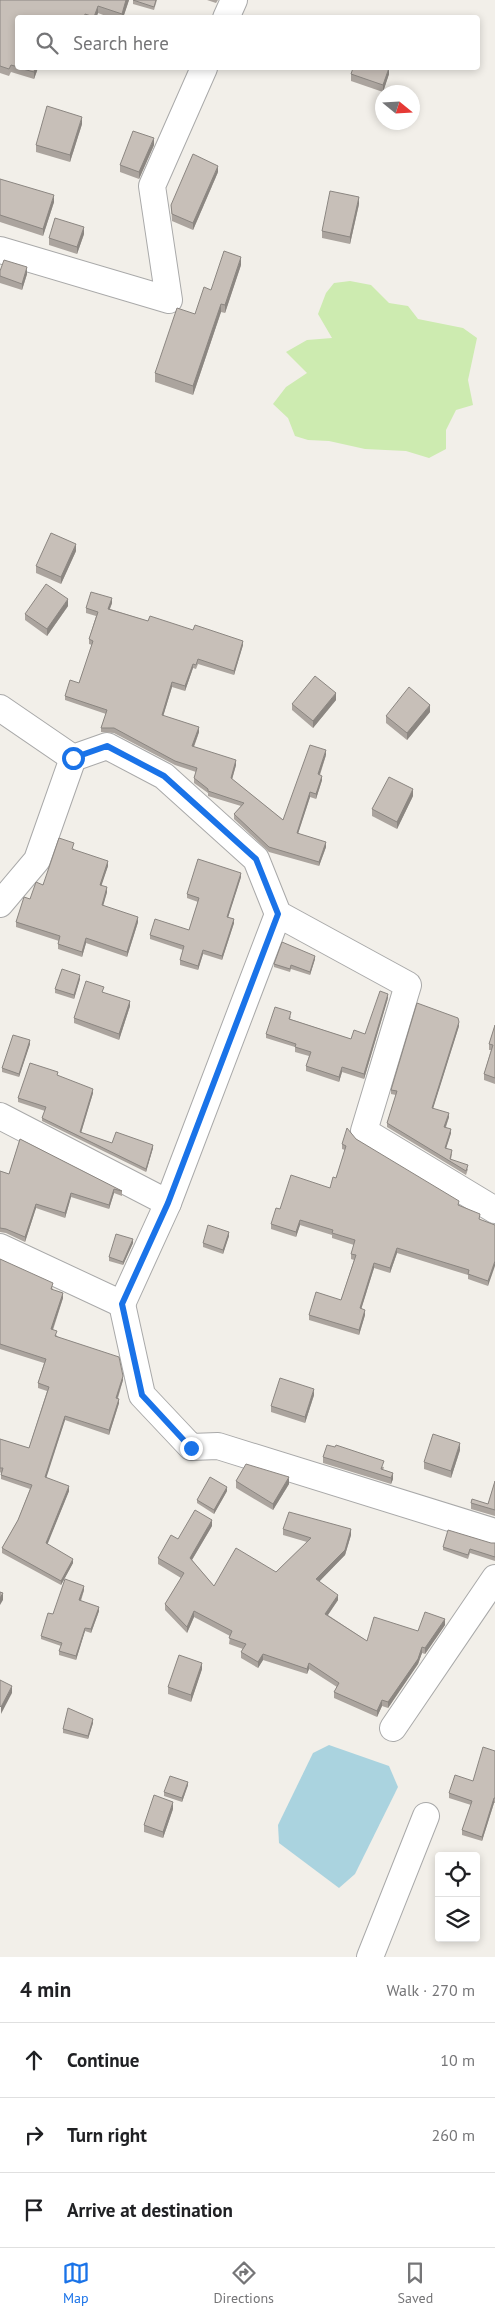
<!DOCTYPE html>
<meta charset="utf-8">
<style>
:root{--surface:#fff;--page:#f6f6f6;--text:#202124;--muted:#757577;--line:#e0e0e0;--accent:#1a73e8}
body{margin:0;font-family:"PT Sans",sans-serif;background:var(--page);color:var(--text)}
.controls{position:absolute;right:15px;bottom:15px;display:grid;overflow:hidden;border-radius:5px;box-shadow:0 2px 8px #0003}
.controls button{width:45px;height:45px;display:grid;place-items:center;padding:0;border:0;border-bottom:1px solid var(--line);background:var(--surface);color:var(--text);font:25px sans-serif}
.compass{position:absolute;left:375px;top:85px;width:45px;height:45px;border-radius:50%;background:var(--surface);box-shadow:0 2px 8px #0003;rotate:108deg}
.stop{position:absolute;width:15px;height:15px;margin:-11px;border:4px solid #1a73e8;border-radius:50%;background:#fff}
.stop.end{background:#1a73e8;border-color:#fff;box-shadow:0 1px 5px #0008}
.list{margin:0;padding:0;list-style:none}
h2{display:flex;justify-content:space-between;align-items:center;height:65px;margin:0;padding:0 20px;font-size:21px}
h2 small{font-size:16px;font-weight:400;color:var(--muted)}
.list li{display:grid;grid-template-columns:32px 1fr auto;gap:15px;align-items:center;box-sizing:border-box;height:75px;padding:0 20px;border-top:1px solid var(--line)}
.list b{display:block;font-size:19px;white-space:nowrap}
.list em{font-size:16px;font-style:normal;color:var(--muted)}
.icon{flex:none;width:28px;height:28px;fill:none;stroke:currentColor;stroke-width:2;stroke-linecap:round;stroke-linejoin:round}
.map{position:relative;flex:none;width:495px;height:1957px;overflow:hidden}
.search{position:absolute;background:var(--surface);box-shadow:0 2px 8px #0003;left:15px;right:15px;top:15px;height:55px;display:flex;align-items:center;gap:12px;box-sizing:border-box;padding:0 18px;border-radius:5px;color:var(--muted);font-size:19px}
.sheet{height:290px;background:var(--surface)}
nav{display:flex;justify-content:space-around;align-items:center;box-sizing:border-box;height:70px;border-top:1px solid var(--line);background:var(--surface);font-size:14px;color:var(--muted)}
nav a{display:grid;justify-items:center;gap:2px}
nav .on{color:var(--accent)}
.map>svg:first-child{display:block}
.grass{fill:#cdebb0}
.water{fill:#aad3df}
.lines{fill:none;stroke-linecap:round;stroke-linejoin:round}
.minor-casing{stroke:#a9a9a9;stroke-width:28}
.minor{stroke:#fff;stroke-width:26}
.wall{fill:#aba49e}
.shaded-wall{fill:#8b8681}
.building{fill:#c7bfb8;stroke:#8b8681}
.route{stroke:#1a73e8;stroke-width:6}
</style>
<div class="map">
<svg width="495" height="1957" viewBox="0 0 495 1957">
<rect width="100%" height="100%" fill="#f2efe9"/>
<!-- grass -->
<path class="grass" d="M 350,281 L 371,285 L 389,303 L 408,306 L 418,319 L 463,328 L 477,338 L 468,380 L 473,405 L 456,410 L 446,430 L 446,449 L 429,458 L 406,451 L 365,449 L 329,441 L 308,440 L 295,436 L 288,418 L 273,404 L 286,387 L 307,373 L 286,352 L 307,340 L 332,338 L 318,314 L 326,293 L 334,283 Z"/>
<!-- water -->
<path class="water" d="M 329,1745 L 389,1766 L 398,1787 L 355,1874 L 339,1888 L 279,1843 L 278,1825 L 313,1753 Z"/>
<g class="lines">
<defs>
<g id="minor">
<path d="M 226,18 L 234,0"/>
<path d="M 0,250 L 169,300 L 152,186 L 204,68"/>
<path d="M 0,708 L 73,758 L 107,746 L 164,776 L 256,859 L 278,914 L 408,985 L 364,1131 L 495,1210"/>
<path d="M 0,904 L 37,860 L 73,758"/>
<path d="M 0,1116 L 168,1203"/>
<path d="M 0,1247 L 122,1304 L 168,1203 L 278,914"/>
<path d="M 122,1304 L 142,1395 L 191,1447 L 218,1446 L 495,1532"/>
<path d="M 393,1728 L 495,1578"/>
<path d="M 370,1957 L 426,1816"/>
</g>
</defs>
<!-- minor casing -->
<use href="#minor" class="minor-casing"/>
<!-- minor -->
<use href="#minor" class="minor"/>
</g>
<!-- wall -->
<g class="wall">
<path d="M 0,0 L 129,0 L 123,18 L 111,18 L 98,13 L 96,18 L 18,18 L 38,68 L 34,79 L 11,72 L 9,76 L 0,73 Z"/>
<path d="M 133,0 L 157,0 L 154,10 L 133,4 Z"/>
<path d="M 207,0 L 218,0 L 216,3 Z"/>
<path d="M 351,74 L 389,74 L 383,92 L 351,81 Z"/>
<path d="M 82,124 L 70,162 L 36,152 L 36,145 Z"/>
<path d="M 154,145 L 139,179 L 120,172 L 120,165 Z"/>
<path d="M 218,172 L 193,230 L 172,221 L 171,205 Z"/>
<path d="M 0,179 L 54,202 L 43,236 L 0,222 Z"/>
<path d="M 359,204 L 350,244 L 322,238 L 322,231 Z"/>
<path d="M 84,234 L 77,254 L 49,245 L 49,238 Z"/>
<path d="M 241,265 L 225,313 L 221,312 L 193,395 L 155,382 L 155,373 L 211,290 Z"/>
<path d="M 0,271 L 27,274 L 22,290 L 0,283 Z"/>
<path d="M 76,551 L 61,584 L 36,573 L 36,566 Z"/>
<path d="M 112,603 L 110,609 L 148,621 L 243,645 L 234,675 L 198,664 L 196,669 L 193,668 L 185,691 L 172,687 L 163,716 L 199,732 L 194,747 L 236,765 L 232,779 L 283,820 L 326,755 L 320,775 L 322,780 L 316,799 L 310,797 L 298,833 L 326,847 L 319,866 L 269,852 L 234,819 L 234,814 L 241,806 L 208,796 L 208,793 L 194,783 L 194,778 L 196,772 L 175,765 L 114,733 L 101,732 L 101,728 L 106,714 L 65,700 L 65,696 L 79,683 L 92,645 L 89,644 L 89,639 L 96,616 L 86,613 L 86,608 Z"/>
<path d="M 68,606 L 47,636 L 25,620 L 25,614 Z"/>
<path d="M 336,700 L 313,728 L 292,710 L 292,704 Z"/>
<path d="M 430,712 L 407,740 L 386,723 L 386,716 Z"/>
<path d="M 413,796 L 397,829 L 372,816 L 372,809 Z"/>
<path d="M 74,848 L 74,850 L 108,866 L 101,885 L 107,892 L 103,905 L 138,922 L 127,957 L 86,943 L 82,957 L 58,949 L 58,944 L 59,941 L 16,927 L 16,922 L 30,899 Z"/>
<path d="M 241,877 L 228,917 L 234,923 L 222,960 L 203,954 L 198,970 L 180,965 L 180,960 L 183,950 L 150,939 L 150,935 L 189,930 L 198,902 L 187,898 L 187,894 Z"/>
<path d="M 315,959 L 310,975 L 291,969 L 290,972 L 274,967 L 274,964 Z"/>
<path d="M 80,979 L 74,999 L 55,993 L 55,989 Z"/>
<path d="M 388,998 L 364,1079 L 342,1072 L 339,1082 L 306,1071 L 306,1066 L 309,1056 L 295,1052 L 295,1047 L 266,1038 L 266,1034 L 291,1016 L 290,1019 L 351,1039 L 365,1034 Z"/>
<path d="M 130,1006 L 119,1040 L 74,1023 L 74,1018 Z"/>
<path d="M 495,1025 L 495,1084 L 484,1080 L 484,1074 L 491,1050 L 489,1050 L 489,1044 Z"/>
<path d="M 459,1026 L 433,1108 L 449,1117 L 446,1127 L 451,1133 L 446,1148 L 452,1154 L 451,1159 L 468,1169 L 466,1175 L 387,1127 L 387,1123 L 396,1095 L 391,1094 L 391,1090 Z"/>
<path d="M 30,1044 L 19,1077 L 2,1072 L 2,1068 Z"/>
<path d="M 58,1076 L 93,1093 L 81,1133 L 112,1143 L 153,1148 L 146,1172 L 42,1121 L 42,1118 L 45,1111 L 18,1102 L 18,1098 Z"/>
<path d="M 20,1139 L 122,1191 L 122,1196 L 114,1193 L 109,1209 L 71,1197 L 65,1218 L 36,1208 L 25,1242 L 6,1233 L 0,1232 L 0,1171 L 9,1174 Z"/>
<path d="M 356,1139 L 480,1219 L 480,1220 L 495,1225 L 488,1286 L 468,1279 L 468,1275 L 397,1253 L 390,1273 L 374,1268 L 361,1309 L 365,1315 L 359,1335 L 309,1320 L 309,1315 L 341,1300 L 354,1260 L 351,1259 L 351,1254 L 354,1245 L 332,1238 L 332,1235 L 300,1225 L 296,1237 L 271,1229 L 271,1224 L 280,1209 L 330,1188 L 336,1178 L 345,1150 L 342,1149 L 342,1144 Z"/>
<path d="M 229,1236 L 223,1254 L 203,1247 L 203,1243 Z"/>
<path d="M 133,1243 L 123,1265 L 109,1261 L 109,1257 Z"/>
<path d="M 0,1259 L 53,1288 L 52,1289 L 63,1298 L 53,1330 L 57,1336 L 123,1380 L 118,1398 L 119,1403 L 109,1435 L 65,1420 L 46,1477 L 69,1491 L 47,1544 L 73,1563 L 61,1585 L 2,1553 L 2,1548 L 18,1520 L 30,1489 L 1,1479 L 1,1473 L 0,1472 L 0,1439 L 29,1448 L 47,1391 L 38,1388 L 38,1383 L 44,1363 L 0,1349 Z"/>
<path d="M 314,1395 L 305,1423 L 271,1412 L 271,1406 Z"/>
<path d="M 460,1450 L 451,1478 L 424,1469 L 424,1462 Z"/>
<path d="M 323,1457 L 384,1467 L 383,1470 L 393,1479 L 391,1484 L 323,1463 Z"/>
<path d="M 236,1481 L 289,1484 L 273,1510 L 236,1488 Z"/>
<path d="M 495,1481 L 495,1516 L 471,1509 L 471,1503 L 488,1504 Z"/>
<path d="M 227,1491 L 214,1514 L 197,1503 L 197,1500 Z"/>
<path d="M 212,1526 L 192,1560 L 214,1586 L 276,1572 L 307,1542 L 283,1535 L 283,1529 L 351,1535 L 345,1555 L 319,1581 L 338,1600 L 328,1615 L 367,1641 L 418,1631 L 445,1625 L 425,1654 L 422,1653 L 418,1664 L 388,1708 L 382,1706 L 377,1717 L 334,1698 L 334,1692 L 337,1687 L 309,1669 L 307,1674 L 263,1660 L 258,1668 L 241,1658 L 241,1652 L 243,1649 L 229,1644 L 230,1636 L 194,1617 L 187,1633 L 165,1610 L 165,1604 L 181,1578 L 158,1564 L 158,1558 L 178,1539 Z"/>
<path d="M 491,1543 L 495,1543 L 495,1561 L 470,1553 L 468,1559 L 443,1550 L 443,1547 Z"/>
<path d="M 84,1590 L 81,1601 L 99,1611 L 91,1633 L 85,1631 L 76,1660 L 59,1655 L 59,1651 L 61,1646 L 41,1639 L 41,1636 L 53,1614 Z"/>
<path d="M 202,1669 L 191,1702 L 168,1694 L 168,1687 Z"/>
<path d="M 93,1723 L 88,1739 L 63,1733 L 63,1729 Z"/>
<path d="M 495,1751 L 495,1803 L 494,1803 L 482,1841 L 462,1835 L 462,1830 L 471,1805 L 449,1798 L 449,1793 L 473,1781 Z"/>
<path d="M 188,1785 L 182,1802 L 164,1796 L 164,1792 Z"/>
<path d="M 173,1809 L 163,1838 L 144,1832 L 144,1825 Z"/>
</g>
<!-- shaded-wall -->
<g class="shaded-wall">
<path d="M 126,0 L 129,0 L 123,18 L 122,18 L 122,14 Z"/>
<path d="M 98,6 L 98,13 L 96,18 L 94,18 Z"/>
<path d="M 35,68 L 38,68 L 34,79 L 34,72 Z"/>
<path d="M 389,68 L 389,74 L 383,92 L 383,85 Z"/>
<path d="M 82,117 L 82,124 L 70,162 L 70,155 Z"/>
<path d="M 154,138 L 154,145 L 139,179 L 139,172 Z"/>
<path d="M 218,166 L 218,172 L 193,230 L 193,223 Z"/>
<path d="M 54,195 L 54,202 L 43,236 L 43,229 Z"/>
<path d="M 359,197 L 359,204 L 350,244 L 350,237 Z"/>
<path d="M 84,227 L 84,234 L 77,254 L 77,247 Z"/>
<path d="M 241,257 L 241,265 L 225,313 L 225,305 Z"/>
<path d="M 27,267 L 27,274 L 22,290 L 22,284 Z"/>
<path d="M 221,304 L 221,312 L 193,395 L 193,386 Z"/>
<path d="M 76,544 L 76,551 L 61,584 L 61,577 Z"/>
<path d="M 112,598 L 112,603 L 108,613 L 108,609 Z"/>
<path d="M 68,599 L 68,606 L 47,636 L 47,629 Z"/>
<path d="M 243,641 L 243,645 L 234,675 L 234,671 Z"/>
<path d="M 193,664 L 193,668 L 185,691 L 185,686 Z"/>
<path d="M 172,682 L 172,687 L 162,720 L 162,715 Z"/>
<path d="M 336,693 L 336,700 L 313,728 L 313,721 Z"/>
<path d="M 430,705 L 430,712 L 407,740 L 407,733 Z"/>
<path d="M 199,727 L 199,732 L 192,751 L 192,746 Z"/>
<path d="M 326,750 L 326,755 L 318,779 L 318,774 Z"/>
<path d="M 236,760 L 236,765 L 231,783 L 231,778 Z"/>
<path d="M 322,776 L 322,780 L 316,799 L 316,794 Z"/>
<path d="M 413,789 L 413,796 L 397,829 L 397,822 Z"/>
<path d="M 310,792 L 310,797 L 297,837 L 297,833 Z"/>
<path d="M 326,842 L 326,847 L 319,866 L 319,862 Z"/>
<path d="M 108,861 L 108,866 L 100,890 L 100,885 Z"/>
<path d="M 241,873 L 241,877 L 227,921 L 227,917 Z"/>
<path d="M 107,887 L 107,892 L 102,910 L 102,905 Z"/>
<path d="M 138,917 L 138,922 L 127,957 L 127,952 Z"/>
<path d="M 234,919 L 234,923 L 222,960 L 222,956 Z"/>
<path d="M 86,938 L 86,943 L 82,957 L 82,952 Z"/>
<path d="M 203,950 L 203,954 L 198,970 L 198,966 Z"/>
<path d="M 315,956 L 315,959 L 310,975 L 310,972 Z"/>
<path d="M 80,975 L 80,979 L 74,999 L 74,995 Z"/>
<path d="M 388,994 L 388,998 L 364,1079 L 364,1074 Z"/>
<path d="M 130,1001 L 130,1006 L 119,1040 L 119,1034 Z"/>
<path d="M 459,1022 L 459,1026 L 432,1112 L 432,1108 Z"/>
<path d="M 30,1040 L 30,1044 L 19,1077 L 19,1074 Z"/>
<path d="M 342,1067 L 342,1072 L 339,1082 L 339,1077 Z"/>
<path d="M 93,1089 L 93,1093 L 80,1136 L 80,1132 Z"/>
<path d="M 449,1113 L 449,1117 L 444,1131 L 444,1127 Z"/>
<path d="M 451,1129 L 451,1133 L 445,1152 L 445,1148 Z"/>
<path d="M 153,1145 L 153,1148 L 146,1172 L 146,1169 Z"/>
<path d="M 114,1189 L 114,1193 L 109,1209 L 109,1205 Z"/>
<path d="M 71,1193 L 71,1197 L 65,1218 L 65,1213 Z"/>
<path d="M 36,1204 L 36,1208 L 25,1242 L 25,1237 Z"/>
<path d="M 300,1220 L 300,1225 L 296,1237 L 296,1232 Z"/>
<path d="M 229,1232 L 229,1236 L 223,1254 L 223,1250 Z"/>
<path d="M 133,1239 L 133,1243 L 123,1265 L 123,1262 Z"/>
<path d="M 397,1248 L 397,1253 L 390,1273 L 390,1268 Z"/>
<path d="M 495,1261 L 495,1266 L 488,1286 L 488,1281 Z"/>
<path d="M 374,1263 L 374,1268 L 360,1313 L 360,1308 Z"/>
<path d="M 63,1293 L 63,1298 L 51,1334 L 51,1329 Z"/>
<path d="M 365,1310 L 365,1315 L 359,1335 L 359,1330 Z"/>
<path d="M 123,1376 L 123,1380 L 116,1402 L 116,1398 Z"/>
<path d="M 314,1389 L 314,1395 L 305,1423 L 305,1417 Z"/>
<path d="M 119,1399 L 119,1403 L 109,1435 L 109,1430 Z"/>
<path d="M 65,1416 L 65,1420 L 45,1482 L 45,1477 Z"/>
<path d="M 460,1443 L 460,1450 L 451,1478 L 451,1471 Z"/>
<path d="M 393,1473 L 393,1479 L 391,1484 L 391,1478 Z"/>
<path d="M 289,1477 L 289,1484 L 273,1510 L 273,1504 Z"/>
<path d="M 69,1486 L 69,1491 L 46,1548 L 46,1543 Z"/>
<path d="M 227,1487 L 227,1491 L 214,1514 L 214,1510 Z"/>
<path d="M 212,1520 L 212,1526 L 190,1563 L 190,1558 Z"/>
<path d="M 351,1529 L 351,1535 L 345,1555 L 316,1585 L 316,1579 Z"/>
<path d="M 73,1559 L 73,1563 L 61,1585 L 61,1581 Z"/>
<path d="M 84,1586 L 84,1590 L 79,1604 L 79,1600 Z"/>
<path d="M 3,1593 L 3,1600 L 0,1605 L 0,1598 Z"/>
<path d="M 338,1595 L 338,1600 L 325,1619 L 325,1614 Z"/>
<path d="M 99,1607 L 99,1611 L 91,1633 L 91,1629 Z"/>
<path d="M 194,1611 L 194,1617 L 187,1633 L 187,1627 Z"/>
<path d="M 445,1619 L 445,1625 L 425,1654 L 425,1648 Z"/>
<path d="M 85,1628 L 85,1631 L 76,1660 L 76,1656 Z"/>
<path d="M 422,1647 L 422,1653 L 418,1664 L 388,1708 L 388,1702 Z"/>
<path d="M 263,1654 L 263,1660 L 258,1668 L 258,1662 Z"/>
<path d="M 202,1663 L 202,1669 L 191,1702 L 191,1695 Z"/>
<path d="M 309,1663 L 309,1669 L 307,1674 L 307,1669 Z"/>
<path d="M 12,1686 L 12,1693 L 1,1714 L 1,1707 Z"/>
<path d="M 382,1700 L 382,1706 L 377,1717 L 377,1711 Z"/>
<path d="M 93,1719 L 93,1723 L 88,1739 L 88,1736 Z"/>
<path d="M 188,1782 L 188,1785 L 182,1802 L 182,1798 Z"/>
<path d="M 494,1798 L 494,1803 L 482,1841 L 482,1837 Z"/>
<path d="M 173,1802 L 173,1809 L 163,1838 L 163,1832 Z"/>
</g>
<!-- building -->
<g class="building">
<path d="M 0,0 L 126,0 L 122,14 L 98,6 L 94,17 L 85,14 L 84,18 L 18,18 L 18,67 L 11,65 L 9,69 L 0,66 Z"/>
<path d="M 133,0 L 156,0 L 154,7 Z"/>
<path d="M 19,68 L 35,68 L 34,72 Z"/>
<path d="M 353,68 L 389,68 L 383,85 L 351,74 Z"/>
<path d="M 47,106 L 82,117 L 70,155 L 36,145 Z"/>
<path d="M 133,131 L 154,138 L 139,172 L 120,165 Z"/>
<path d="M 193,154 L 218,166 L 193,223 L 172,214 L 171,205 Z"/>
<path d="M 0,179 L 54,195 L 43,229 L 0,215 Z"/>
<path d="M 330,191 L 359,197 L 350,237 L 322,231 Z"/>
<path d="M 55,218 L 84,227 L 77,247 L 49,238 Z"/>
<path d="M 224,251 L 241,257 L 225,305 L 221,304 L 193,386 L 155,373 L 177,308 L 195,314 L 204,287 L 211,290 Z"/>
<path d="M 4,260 L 27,267 L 22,284 L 0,276 L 0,271 Z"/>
<path d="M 51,533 L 76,544 L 61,577 L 36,566 Z"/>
<path d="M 46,584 L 68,599 L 47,629 L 25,614 Z"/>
<path d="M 91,592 L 112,598 L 108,609 L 148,621 L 150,616 L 193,630 L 195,625 L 243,641 L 234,671 L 198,659 L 196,665 L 193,664 L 185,686 L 172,682 L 162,715 L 199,727 L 192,746 L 236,760 L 231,778 L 283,820 L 310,745 L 326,750 L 318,774 L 322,776 L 316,794 L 310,792 L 297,833 L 326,842 L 319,862 L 269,847 L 234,814 L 244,803 L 208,791 L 208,789 L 194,778 L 197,768 L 175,761 L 114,728 L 101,728 L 107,710 L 65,696 L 70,680 L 79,683 L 93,641 L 89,639 L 98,612 L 86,608 Z"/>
<path d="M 315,676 L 336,693 L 313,721 L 292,704 Z"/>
<path d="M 409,687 L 430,705 L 407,733 L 386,716 Z"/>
<path d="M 389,777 L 413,789 L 397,822 L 372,809 Z"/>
<path d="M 59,838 L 74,843 L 72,849 L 108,861 L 100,885 L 107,887 L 102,905 L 138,917 L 127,952 L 86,938 L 82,952 L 58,944 L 60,936 L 16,922 L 24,897 L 30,899 L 36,882 L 43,885 Z"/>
<path d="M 198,859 L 241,873 L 227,917 L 234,919 L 222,956 L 203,950 L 198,966 L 180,960 L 184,946 L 150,935 L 155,919 L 189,930 L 199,898 L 187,894 Z"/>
<path d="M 282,942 L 315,956 L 310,972 L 291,965 L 290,969 L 274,964 Z"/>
<path d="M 62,969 L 80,975 L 74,995 L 55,989 Z"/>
<path d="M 86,981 L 104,987 L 102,992 L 130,1001 L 119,1034 L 74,1018 Z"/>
<path d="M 380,991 L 388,994 L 364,1074 L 342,1067 L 339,1077 L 306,1066 L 311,1052 L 295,1047 L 296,1044 L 266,1034 L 275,1007 L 291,1012 L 289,1019 L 351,1039 L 354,1030 L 365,1034 Z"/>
<path d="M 417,1003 L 458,1018 L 459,1022 L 432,1108 L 449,1113 L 444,1127 L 451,1129 L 445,1148 L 452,1150 L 450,1159 L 468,1165 L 466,1171 L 387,1123 L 397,1091 L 391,1090 Z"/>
<path d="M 495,1025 L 495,1078 L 484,1074 L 493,1045 L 489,1044 Z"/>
<path d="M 13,1035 L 30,1040 L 19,1074 L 2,1068 Z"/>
<path d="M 30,1063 L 58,1072 L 57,1075 L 93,1089 L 80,1132 L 112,1143 L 116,1132 L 153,1145 L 146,1169 L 42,1118 L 46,1107 L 18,1098 Z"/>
<path d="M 347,1128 L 356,1139 L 459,1201 L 458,1205 L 480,1214 L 479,1219 L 495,1225 L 495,1261 L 488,1281 L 468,1274 L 469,1270 L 397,1248 L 390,1268 L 374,1263 L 360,1308 L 365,1310 L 359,1330 L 309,1315 L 316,1292 L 341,1300 L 356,1255 L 351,1254 L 355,1240 L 332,1233 L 333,1230 L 300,1220 L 296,1232 L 271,1224 L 276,1208 L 280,1209 L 291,1175 L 330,1188 L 333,1177 L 336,1178 L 346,1146 L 342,1144 Z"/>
<path d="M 20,1139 L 122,1191 L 114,1189 L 109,1205 L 71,1193 L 65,1213 L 36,1204 L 25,1237 L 6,1229 L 0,1228 L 0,1171 L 9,1174 Z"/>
<path d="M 208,1225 L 229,1232 L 223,1250 L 203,1243 Z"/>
<path d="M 116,1234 L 133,1239 L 123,1262 L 109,1257 Z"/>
<path d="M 0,1259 L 53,1283 L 51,1289 L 63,1293 L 51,1329 L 57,1331 L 55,1336 L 119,1357 L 123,1376 L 116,1398 L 119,1399 L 109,1430 L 65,1416 L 45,1477 L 69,1486 L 46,1543 L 73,1559 L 61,1581 L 2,1548 L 18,1520 L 32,1485 L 1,1475 L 3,1468 L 0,1468 L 0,1439 L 29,1448 L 49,1387 L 38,1383 L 46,1359 L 0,1344 Z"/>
<path d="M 280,1378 L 314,1389 L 305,1417 L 271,1406 Z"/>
<path d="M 433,1434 L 460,1443 L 451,1471 L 424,1462 Z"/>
<path d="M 327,1445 L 335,1447 L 336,1445 L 384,1461 L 381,1469 L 393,1473 L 391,1478 L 323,1457 Z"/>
<path d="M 246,1464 L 289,1477 L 273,1504 L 236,1481 Z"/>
<path d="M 210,1477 L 227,1487 L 214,1510 L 197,1500 Z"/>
<path d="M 495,1481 L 495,1510 L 471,1503 L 472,1499 L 488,1504 Z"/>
<path d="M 195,1510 L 212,1520 L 190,1558 L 214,1586 L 236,1548 L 276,1572 L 311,1538 L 283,1529 L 289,1512 L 351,1529 L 345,1550 L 316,1579 L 338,1595 L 325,1614 L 367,1641 L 374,1617 L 418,1631 L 425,1612 L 445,1619 L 425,1648 L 422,1647 L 418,1659 L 388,1702 L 382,1700 L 377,1711 L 334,1692 L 339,1683 L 309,1663 L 307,1669 L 263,1654 L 258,1662 L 241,1652 L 246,1644 L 229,1638 L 232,1631 L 194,1611 L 187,1627 L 165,1604 L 184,1573 L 158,1558 L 171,1535 L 178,1539 Z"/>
<path d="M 448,1530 L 491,1543 L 495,1543 L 495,1557 L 470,1549 L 468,1555 L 443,1547 Z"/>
<path d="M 65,1579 L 84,1586 L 79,1600 L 99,1607 L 91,1629 L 85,1628 L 76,1656 L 59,1651 L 62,1643 L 41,1636 L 48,1613 L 53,1614 Z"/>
<path d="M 0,1592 L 3,1593 L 0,1598 Z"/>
<path d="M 179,1655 L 202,1663 L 191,1695 L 168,1687 Z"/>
<path d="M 0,1680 L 12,1686 L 1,1707 L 0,1706 Z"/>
<path d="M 68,1708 L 93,1719 L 88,1736 L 63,1729 Z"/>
<path d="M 483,1747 L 495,1751 L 495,1798 L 494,1798 L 482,1837 L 462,1830 L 472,1801 L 449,1793 L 455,1775 L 473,1781 Z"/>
<path d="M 170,1776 L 188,1782 L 182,1798 L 164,1792 Z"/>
<path d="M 154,1795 L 173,1802 L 163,1832 L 144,1825 Z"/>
</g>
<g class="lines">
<!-- route -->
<path class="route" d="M 73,758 L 107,746 L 164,776 L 256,859 L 278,914 L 168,1203 L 122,1304 L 142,1395 L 191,1448"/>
</g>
</svg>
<div class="controls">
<button><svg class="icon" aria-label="locate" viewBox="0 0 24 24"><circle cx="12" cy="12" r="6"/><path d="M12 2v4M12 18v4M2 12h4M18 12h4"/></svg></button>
<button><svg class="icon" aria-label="layers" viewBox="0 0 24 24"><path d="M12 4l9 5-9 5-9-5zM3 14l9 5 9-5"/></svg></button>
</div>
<svg class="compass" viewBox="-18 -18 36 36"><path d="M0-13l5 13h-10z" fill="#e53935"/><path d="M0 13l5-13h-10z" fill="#757577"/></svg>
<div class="stop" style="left:73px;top:758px"></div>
<div class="stop end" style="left:191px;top:1448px"></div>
<div class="search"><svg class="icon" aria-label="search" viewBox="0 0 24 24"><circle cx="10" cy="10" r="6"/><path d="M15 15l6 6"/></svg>Search here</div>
</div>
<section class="sheet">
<h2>4 min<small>Walk · 270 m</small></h2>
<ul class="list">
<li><svg class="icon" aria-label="ahead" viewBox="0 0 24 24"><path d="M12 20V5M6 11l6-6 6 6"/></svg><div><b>Continue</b></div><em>10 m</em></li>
<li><svg class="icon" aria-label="right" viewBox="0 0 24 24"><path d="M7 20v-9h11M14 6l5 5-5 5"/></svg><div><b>Turn right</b></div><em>260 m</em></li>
<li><svg class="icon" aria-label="arrive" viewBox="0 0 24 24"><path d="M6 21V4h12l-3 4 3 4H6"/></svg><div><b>Arrive at destination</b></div></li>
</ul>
</section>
<nav>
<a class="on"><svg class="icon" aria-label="map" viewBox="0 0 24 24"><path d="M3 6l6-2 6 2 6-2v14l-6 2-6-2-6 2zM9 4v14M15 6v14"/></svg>Map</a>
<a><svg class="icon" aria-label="directions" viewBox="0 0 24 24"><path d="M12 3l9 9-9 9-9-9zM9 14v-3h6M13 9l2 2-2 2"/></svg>Directions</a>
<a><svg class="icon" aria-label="saved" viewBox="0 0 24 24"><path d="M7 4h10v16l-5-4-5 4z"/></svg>Saved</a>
</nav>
